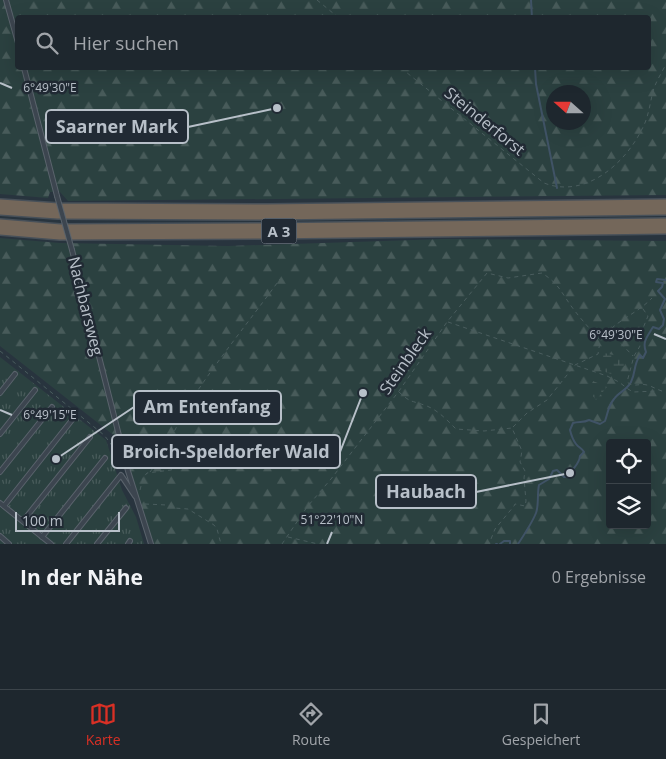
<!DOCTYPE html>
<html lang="de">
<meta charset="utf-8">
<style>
:root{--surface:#1e272e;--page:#262f36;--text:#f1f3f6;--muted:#a1a5aa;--line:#3c444a;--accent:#d93025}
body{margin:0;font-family:"Open Sans",sans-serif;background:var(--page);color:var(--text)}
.controls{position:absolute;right:15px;bottom:15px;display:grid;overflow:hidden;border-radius:5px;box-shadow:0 5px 20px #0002}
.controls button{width:45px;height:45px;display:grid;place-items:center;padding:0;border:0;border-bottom:1px solid var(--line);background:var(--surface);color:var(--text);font:25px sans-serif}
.compass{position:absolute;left:546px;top:85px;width:45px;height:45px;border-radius:50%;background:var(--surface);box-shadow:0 5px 20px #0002;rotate:291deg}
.scale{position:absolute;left:15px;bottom:12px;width:105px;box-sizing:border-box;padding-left:5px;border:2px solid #b8c0c9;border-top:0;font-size:14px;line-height:18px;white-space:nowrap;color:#b8c0c9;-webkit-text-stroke:4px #212a34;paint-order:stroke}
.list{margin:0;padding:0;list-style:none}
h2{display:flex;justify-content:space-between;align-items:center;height:65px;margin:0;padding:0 20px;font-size:21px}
h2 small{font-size:16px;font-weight:400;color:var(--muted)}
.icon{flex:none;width:28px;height:28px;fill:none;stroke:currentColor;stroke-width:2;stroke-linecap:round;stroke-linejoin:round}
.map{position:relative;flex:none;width:666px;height:544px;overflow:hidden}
.search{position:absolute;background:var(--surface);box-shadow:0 5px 20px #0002;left:15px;right:15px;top:15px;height:55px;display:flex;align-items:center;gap:12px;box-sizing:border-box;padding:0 18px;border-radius:5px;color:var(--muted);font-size:19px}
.sheet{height:145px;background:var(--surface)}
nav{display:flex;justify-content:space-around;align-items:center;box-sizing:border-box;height:70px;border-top:1px solid var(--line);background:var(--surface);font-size:14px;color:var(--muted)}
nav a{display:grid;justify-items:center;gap:2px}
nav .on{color:var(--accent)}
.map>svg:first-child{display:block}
.grass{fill:url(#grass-tufts)}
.forest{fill:url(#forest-firs);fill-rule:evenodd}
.wetland{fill:url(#wetland-marsh)}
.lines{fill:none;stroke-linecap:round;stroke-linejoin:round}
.stream{stroke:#405366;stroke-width:2}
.lane-casing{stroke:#5a636c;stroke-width:6}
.highway-casing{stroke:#475059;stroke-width:18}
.path{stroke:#4a5d5e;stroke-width:1;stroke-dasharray:4 4;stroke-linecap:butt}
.lane{stroke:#3c454f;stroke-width:4}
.highway{stroke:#74675a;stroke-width:15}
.lane-bridge-casing{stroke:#5a636c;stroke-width:6;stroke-linecap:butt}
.lane-bridge{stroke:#3c454f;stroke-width:4}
.ticks{fill:none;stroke:#b8c0c9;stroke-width:2}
.labels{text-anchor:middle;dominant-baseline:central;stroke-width:5;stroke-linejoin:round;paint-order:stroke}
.shield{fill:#212a34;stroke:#8b939c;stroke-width:1}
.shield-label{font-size:15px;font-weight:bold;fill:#b8c0c9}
.street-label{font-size:16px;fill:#b8c0c9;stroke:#212a34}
.ticks-label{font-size:12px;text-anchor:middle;fill:#b8c0c9;stroke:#212a34;stroke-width:5;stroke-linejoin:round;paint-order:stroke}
.leader{fill:none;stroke:#b8c0c9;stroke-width:2}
.callout-dot{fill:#b8c0c9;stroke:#212a34;stroke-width:2}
.callout{fill:#212a34;stroke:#b8c0c9;stroke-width:2}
.callout-label{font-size:18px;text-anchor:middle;font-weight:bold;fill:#b8c0c9}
</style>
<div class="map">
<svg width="666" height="544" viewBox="0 0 666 544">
<defs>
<pattern id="grass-tufts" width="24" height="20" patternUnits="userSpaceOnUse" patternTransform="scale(1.25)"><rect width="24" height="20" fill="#2b4140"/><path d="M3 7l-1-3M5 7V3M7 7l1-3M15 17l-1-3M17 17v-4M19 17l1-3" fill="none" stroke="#485b5a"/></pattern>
<pattern id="forest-firs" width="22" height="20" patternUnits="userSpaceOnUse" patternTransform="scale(1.25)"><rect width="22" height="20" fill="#2b4140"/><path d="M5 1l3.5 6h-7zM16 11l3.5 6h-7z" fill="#485b5a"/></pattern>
<pattern id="wetland-marsh" width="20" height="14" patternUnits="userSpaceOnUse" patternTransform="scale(1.25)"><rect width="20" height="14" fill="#2b4140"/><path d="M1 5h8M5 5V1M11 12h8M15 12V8" fill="none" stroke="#485b5a"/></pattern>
</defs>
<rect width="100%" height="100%" fill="#28343e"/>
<!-- grass -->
<path class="grass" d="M 0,357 L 106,440 L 122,490 L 136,517 L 144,544 L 0,544 Z"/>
<!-- forest -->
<g class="forest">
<path d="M 0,0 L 666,0 L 666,195 L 68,201 L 60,192 L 50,192 L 48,198 L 0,194 ZM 18,18 L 648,18 L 648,68 L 18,68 ZM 554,92 L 584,92 L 584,122 L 554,122 Z"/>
<path d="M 0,238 L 60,243 L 228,246 L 444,239 L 666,241 L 666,544 L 153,544 L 121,441 L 0,346 ZM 610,443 L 647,443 L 647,525 L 610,525 Z"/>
</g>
<!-- wetland -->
<g class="wetland">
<path d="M 604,353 L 618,356 L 625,365 L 614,375 L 600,370 Z"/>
<path d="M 593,381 L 607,387 L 596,400 L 589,391 Z"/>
</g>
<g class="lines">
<!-- stream -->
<g class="stream">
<path d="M 531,0 L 532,18"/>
<path d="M 535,68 L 536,84 L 557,188"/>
<path d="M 496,544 L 497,544"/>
<path d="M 500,544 L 504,541 L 510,541 L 510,544"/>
<path d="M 518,544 C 524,535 532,523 536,513 C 539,505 537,494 539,485 L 549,479 L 553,471 L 557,470 L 564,477 L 570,476 C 571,468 579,466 580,456 L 584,452 C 582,448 579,448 576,444 C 573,440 571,434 570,430 L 573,423 C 579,421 583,423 589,420 L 600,424 L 605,421 C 608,413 608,406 614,399 C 619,392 627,390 631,382 C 636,372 633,366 640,355 L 643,358 L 646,352 C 642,342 647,337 653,327 L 659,329 L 663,325 L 664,319 L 660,310 L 665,299 L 658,291 L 662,287 L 663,283 L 656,282 L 657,279 L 666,280"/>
</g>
<defs>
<g id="lane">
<path d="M 6,0 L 18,43"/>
<path d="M 24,68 L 57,196"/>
<path d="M 72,250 L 128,471 L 151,544"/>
<path d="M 0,393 L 15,374"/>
<path d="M 0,434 L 35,390"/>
<path d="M 0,472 L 52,407"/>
<path d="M 0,503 L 51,544"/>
<path d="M 4,506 L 72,420"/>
<path d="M 23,521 L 90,437"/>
<path d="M 0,536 L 9,544"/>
<path d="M 42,537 L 105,458"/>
<path d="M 66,544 L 121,475 L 135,496"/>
<path d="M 97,544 L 126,508"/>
<path d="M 128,544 L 130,541"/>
</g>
<g id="highway">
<path d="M 0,207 L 58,211 L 267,212 L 666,207"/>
<path d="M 0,227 L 60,232 L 264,231 L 666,226"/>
</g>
</defs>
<!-- lane casing -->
<use href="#lane" class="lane-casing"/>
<!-- highway casing -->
<use href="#highway" class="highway-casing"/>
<!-- path -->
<g class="path">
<path d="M 317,0 L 339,18"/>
<path d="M 401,68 L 544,183 C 585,199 625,164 642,129 C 649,117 650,101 654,88 C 657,80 662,72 666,64"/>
<path d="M 643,309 L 648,316 L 639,338 L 640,346 L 634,356 L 627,382 C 634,388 639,383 647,385 C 654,387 659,391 666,392"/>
<path d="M 448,322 L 607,376 L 619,382 L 628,389 L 633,392 L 658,391"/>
<path d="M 610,332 L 633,356"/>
<path d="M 0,351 L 104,435 L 111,444 L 120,469"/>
<path d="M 399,392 C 411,403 410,400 424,405 C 437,409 447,420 456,429 L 484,431 L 512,428 L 522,451 L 520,462 L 525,471 L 524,478 L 526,501 L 525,506 L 515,504 L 514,506 L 495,529 L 489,544"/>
<path d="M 513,427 L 527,413 L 547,400 L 575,365 L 598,354 C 599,349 599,343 602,339 C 614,321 637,314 652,298"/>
<path d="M 150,472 C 167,450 177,423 192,399 C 219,358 251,319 280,279"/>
<path d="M 140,490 L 143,478 L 147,473 L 171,470 L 180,466 L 215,458 L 233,448"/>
<path d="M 145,504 L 167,505 L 174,508 L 188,509 L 214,525 L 217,529 L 221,544"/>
<path d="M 288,537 L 318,544"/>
<path d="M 282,544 L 307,507 L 331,479 L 399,391 L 447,322 L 487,273 L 508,278 L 542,273 C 557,283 559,288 569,303 C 578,316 589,328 600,340"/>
</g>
<!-- lane -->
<use href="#lane" class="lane"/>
<!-- highway -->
<use href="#highway" class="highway"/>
<defs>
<path id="lane-bridge" d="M 57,196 L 72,250"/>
</defs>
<!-- lane-bridge casing -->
<use href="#lane-bridge" class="lane-bridge-casing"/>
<!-- lane-bridge -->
<use href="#lane-bridge" class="lane-bridge"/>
</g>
<!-- ticks -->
<path class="ticks" d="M 0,83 L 12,88M 654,334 L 666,339M 0,410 L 12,415M 327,544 L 332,532"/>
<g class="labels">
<!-- shield labels -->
<rect class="shield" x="261.5" y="218.5" width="35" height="25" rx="4"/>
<g class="shield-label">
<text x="279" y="231">A 3</text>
</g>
<!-- street labels -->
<g class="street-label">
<text transform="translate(485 121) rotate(39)">Steinderforst</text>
<text transform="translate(86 306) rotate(76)">Nachbarsweg</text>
<text transform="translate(405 361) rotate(-55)">Steinbleck</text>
</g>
</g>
<g class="ticks-label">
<text x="50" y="92">6°49'30"E</text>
<text x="616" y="339">6°49'30"E</text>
<text x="50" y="419">6°49'15"E</text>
<text x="332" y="524">51°22'10"N</text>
</g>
<!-- callouts -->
<path class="leader" d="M277 108L188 127M56 459L134 407M363 393L340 452M570 473L476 492"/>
<g class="callout-dot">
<circle cx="277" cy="108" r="5"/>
<circle cx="56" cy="459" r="5"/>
<circle cx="363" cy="393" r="5"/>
<circle cx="570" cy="473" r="5"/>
</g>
<g class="callout">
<rect x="46" y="110" width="142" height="33" rx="5"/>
<rect x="134" y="391" width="147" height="33" rx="5"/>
<rect x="112" y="435" width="228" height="33" rx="5"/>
<rect x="376" y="475" width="100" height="33" rx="5"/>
</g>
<g class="callout-label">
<text x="117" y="133">Saarner Mark</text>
<text x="207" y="413">Am Entenfang</text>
<text x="226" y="458">Broich-Speldorfer Wald</text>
<text x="426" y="498">Haubach</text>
</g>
</svg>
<div class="controls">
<button><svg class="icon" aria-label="locate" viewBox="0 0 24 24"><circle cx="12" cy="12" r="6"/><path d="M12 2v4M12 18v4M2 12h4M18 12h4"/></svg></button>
<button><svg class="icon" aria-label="layers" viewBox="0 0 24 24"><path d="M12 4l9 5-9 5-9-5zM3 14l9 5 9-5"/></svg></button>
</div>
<svg class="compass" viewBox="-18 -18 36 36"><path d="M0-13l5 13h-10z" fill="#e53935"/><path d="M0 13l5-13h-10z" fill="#a1a5aa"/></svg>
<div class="scale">100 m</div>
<div class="search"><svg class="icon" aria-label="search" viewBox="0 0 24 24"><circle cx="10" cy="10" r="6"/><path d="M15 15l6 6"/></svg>Hier suchen</div>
</div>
<section class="sheet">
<h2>In der Nähe<small>0 Ergebnisse</small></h2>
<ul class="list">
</ul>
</section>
<nav>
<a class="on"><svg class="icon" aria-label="map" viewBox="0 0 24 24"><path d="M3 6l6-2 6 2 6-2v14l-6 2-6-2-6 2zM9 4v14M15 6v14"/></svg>Karte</a>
<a><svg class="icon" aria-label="directions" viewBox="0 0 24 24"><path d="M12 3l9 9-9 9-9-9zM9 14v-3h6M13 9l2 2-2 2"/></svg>Route</a>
<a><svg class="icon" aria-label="saved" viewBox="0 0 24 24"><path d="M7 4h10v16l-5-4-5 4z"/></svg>Gespeichert</a>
</nav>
